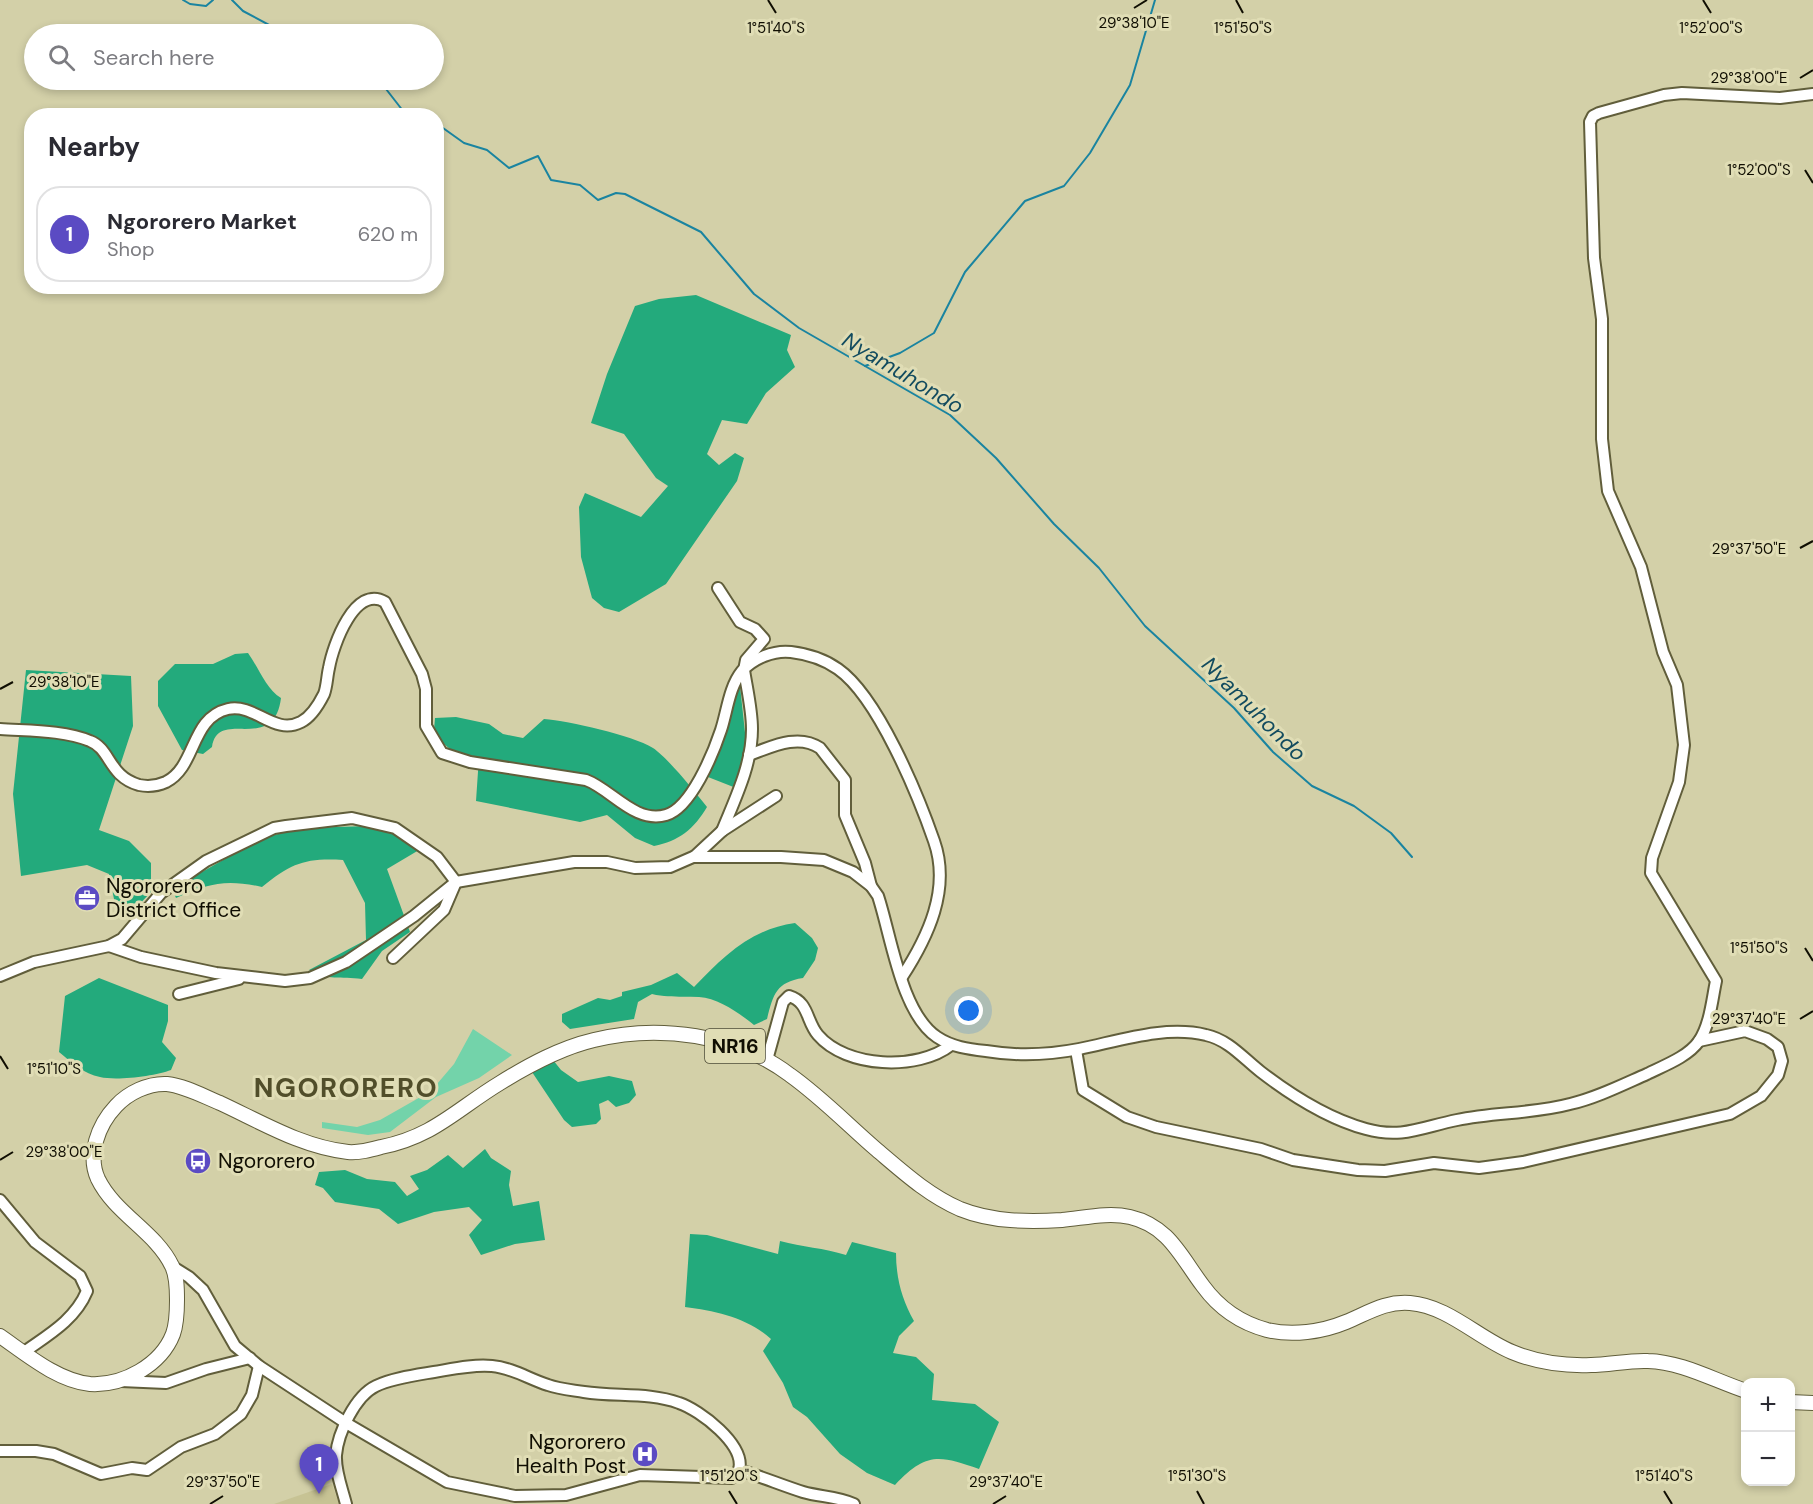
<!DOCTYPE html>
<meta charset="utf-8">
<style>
:root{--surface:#fff;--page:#f7f7f7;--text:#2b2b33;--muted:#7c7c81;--line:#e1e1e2;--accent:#5b4bc3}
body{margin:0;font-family:"DM Sans",sans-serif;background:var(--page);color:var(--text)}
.controls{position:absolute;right:18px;bottom:18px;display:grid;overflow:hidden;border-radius:12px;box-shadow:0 3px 9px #0003}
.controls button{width:54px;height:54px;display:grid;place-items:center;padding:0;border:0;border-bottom:2px solid var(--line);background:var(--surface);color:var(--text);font:30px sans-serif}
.you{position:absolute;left:969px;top:1011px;width:21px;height:21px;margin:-15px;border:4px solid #fff;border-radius:50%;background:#1a73e8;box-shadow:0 0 0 9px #1a73e833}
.badge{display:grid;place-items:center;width:39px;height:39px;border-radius:50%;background:var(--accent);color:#fff;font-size:20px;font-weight:700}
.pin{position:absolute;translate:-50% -50px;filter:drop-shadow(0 2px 3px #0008)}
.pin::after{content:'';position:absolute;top:32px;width:21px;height:18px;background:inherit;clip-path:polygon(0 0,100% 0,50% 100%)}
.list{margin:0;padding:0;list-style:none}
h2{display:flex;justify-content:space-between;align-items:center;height:78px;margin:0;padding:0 24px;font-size:26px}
h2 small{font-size:20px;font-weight:400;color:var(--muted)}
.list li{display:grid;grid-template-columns:39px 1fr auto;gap:18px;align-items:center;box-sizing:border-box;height:96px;margin:0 12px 12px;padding:0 12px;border:2px solid var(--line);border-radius:24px}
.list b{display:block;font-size:22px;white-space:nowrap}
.list p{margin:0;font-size:20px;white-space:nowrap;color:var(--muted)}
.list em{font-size:20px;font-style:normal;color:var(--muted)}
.icon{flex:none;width:33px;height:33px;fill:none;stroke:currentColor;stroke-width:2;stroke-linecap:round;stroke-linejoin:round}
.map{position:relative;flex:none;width:1813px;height:1504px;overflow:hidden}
.search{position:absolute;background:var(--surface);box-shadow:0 3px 9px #0003;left:24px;top:24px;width:420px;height:66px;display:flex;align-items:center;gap:15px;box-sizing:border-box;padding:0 21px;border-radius:33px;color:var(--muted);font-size:22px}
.panel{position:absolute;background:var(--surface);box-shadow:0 3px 9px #0003;left:24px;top:108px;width:420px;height:186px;border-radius:24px}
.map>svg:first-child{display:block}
.built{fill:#c7c394}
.green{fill:#73d3aa}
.forest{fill:#23aa7c}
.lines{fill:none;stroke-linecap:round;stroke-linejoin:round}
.stream{stroke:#1a84a0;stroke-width:2}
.minor-casing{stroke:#615e3b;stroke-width:14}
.major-casing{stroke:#615e3b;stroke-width:16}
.minor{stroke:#fff;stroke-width:10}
.major{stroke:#fff;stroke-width:14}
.ticks{fill:none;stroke:#100e02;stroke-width:2}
.labels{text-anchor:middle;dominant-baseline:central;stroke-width:6;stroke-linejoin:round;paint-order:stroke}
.shield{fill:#e0ddb5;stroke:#4e4c38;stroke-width:1.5}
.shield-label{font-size:20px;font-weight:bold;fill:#100e02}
.poi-label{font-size:21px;fill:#100e02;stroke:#e0ddb5;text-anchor:start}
.water-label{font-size:22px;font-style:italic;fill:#134c5f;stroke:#e0ddb5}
.district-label{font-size:27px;font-weight:bold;letter-spacing:1.5px;fill:#514e2a;stroke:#e0ddb5}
.ticks-label{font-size:15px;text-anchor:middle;fill:#100e02;stroke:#e0ddb5;stroke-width:6;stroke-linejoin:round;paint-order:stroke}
</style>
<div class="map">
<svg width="1813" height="1504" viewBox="0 0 1813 1504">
<rect width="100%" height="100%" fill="#d3d0a8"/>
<!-- built -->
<path class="built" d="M 332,1484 L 339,1504 L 274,1504 Z"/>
<!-- green -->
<path class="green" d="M 473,1029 L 512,1055 L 479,1078 L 436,1097 L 390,1132 L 368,1135 L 322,1128 L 322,1122 L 357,1127 L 380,1120 L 431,1091 L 454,1064 Z"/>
<!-- forest -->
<g class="forest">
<path d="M 696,295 L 791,335 L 787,350 L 795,367 L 766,393 L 747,424 L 722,420 L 707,454 L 719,465 L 735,453 L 744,458 L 737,481 L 666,584 L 619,612 L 604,608 L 592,598 L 581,557 L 579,507 L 585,493 L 641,517 L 668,486 L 656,478 L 624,434 L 591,423 L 607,374 L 635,306 L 659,299 Z"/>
<path d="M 248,653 C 259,668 266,689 281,698 C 274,755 218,707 212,747 L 203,754 L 182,750 L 158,706 L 158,681 L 175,664 L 213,664 L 235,654 Z"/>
<path d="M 26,670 L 131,676 L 133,726 L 99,830 L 129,841 L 151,863 L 151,892 L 133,911 L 115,904 L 109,874 L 87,865 L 21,876 L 13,794 Z"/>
<path d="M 740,686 L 746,742 L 736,788 L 708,777 Z"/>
<path d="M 456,717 L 489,724 L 503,734 L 523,738 L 544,719 C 569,721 632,735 653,748 C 668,758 695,792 707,807 C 694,829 679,841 654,846 L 635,838 L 607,815 L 580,822 L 476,801 L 479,757 C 454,753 448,752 434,730 L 435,718 Z"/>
<path d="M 370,826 L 394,833 L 419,850 L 387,869 L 410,932 L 382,951 L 362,979 C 340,976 328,981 309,970 L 366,940 L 365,903 L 343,860 C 305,858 292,863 262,887 C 226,879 209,883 176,898 L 172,889 L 260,839 L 300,828 Z"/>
<path d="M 795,923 L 812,938 L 818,948 L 815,960 L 803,978 C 776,982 773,995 767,1019 L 754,1025 C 740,1014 719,998 699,997 C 682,996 669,998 652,994 L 638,1002 L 634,1019 L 570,1029 L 562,1022 L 562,1014 L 598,998 L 610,1000 L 622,996 L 622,992 L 651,985 L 677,973 L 694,987 C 724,956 751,929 795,923 Z"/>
<path d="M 99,978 L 168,1005 L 168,1021 L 162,1042 L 176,1058 L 171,1070 C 155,1076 117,1081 100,1077 C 84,1074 71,1062 59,1052 L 65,996 Z"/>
<path d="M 553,1060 L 561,1070 L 578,1082 L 609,1076 L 632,1081 L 636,1095 L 629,1103 L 616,1107 L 608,1100 L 599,1104 L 601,1119 L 596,1124 L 572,1127 L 564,1120 L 530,1069 Z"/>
<path d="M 485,1149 L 491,1158 L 511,1171 L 509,1185 L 513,1206 L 539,1201 L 545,1240 L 515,1244 L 481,1255 L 469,1235 L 482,1220 L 469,1207 L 434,1212 L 398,1224 L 379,1209 L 335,1202 L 323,1188 L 315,1185 L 319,1172 L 345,1170 L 367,1179 L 395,1182 L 407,1196 L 419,1189 L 410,1176 L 427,1170 L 448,1155 L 463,1168 Z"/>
<path d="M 690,1234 L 707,1235 L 778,1254 L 780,1241 C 802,1247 824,1248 846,1255 L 852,1242 L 896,1253 C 896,1278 902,1300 914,1321 L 899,1336 L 893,1353 L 916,1357 L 934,1374 L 932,1400 L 975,1404 L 999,1422 L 979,1469 C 939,1455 926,1452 895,1485 L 867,1473 L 840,1454 L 807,1417 L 793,1407 L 783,1383 L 763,1351 L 771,1339 C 748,1318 716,1311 685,1307 Z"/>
</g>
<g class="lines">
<!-- stream -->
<g class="stream">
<path d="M 183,0 L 190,4 L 206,6 L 213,0"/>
<path d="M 232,0 L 243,11 L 286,34"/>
<path d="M 379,80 L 407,116"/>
<path d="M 436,123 L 464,143 L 487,150 L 509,168 L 538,156 L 551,180 L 580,185 L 598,200 L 616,193 L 625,194 L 701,232 L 754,294 L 799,328 L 950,415 L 996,458 L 1054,524 L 1099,568 L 1145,626 L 1234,708 L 1273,752 L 1312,786 L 1354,806 L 1391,833 L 1412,857"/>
<path d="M 865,366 L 900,353 L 934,333 L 965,272 L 1025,201 L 1064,186 L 1090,153 L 1130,85 L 1155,0"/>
</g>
<defs>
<g id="minor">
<path d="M 718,588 L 740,622 L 755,629 L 764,639 L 746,660 L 744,670 C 747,689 752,710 752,729 C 752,765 735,799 722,831"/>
<path d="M 0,729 C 28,731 64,730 90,741 C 111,749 108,776 139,785 C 149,787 157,786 166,782 C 197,766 190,718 228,709 C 255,703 274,736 301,722 C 311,717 319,704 324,694 C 327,686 327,676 329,668 C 333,645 355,584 385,602 L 422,674 L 426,689 L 426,726 L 442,753 L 470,762 L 586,780 C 611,789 635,824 666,815 C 691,808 713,754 721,730 C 727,712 729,687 742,671 C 754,658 774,650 791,652 C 808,654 824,659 838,669 C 878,697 918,795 934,841 C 951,889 928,937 902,977"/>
<path d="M 749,755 C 771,747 798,733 820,748 L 845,780 L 845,815 L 865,863 L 871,886"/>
<path d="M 694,857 L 722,831 L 776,796"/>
<path d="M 109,946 L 141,957 L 216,973 L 285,981 L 310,978 L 346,962 L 414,916 L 456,882 L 574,862 L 607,862 L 635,868 L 670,867 L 693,857 L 781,857 L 824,860 L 853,872 L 871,886 L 878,896 C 891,935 901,1013 937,1037 C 952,1047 968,1049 986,1051 C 1016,1056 1048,1055 1079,1049 C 1119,1041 1165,1025 1206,1035 C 1229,1040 1244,1059 1261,1072 C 1291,1095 1329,1119 1366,1129 C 1402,1139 1422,1127 1457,1120 C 1494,1112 1533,1114 1570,1104 C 1596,1098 1622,1085 1647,1074 C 1663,1066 1688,1057 1699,1041 C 1710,1025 1712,1000 1716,981 L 1651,873 L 1652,858 L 1679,782 L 1684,745 L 1677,685 L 1663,652 L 1641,567 L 1608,491 L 1602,439 L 1602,319 L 1594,258 L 1590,122 L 1593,116 L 1599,113 L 1664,95 L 1682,93 L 1780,98 L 1813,94"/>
<path d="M 0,976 L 34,962 L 109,946 L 122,939 L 161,893 L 206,861 L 274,828 L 286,826 L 352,818 L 395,828 L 437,857 L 456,882 L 444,910 L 393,958"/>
<path d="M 179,994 L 239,979"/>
<path d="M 1076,1050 L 1083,1090 L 1127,1117 L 1156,1127 L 1261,1149 L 1293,1160 L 1358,1170 L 1385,1171 L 1434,1163 L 1479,1168 L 1523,1162 L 1730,1114 L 1761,1096 L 1778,1075 L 1782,1061 L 1778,1047 L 1767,1039 L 1745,1031 L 1699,1041"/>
<path d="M 767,1060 L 783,1002 L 789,996 C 809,1002 806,1021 818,1035 C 846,1068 918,1071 951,1045"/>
<path d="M 0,1200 L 35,1242 L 80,1276 L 87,1291 C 75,1320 48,1335 24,1352"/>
<path d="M 173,1267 L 189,1277 L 203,1290 L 235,1346 L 259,1366 L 346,1423 L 447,1482 L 515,1496 L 566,1495 L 640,1475 L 732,1478 L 739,1470 C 760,1476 781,1485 803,1492 C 820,1497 837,1496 854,1504"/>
<path d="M 121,1381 L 166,1383 L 206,1369 L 250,1358"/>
<path d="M 0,1451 L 36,1451 L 54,1454 L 101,1474 L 132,1468 L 147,1470 L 181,1447 L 215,1434 L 241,1414 L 252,1395 L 259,1366"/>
<path d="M 346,1504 C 342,1488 335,1471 336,1455 C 338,1433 355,1396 376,1386 C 392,1378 416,1375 434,1372 C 452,1369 474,1364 492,1366 C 513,1368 529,1379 548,1385 C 559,1389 572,1390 584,1392 C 615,1397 649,1392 679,1403 C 700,1410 746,1445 739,1470"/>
</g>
<g id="major">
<path d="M 0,1336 C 26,1354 58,1381 90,1384 C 123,1386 161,1365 173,1334 C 177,1323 177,1311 177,1300 C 177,1289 177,1276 172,1266 C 156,1232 115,1214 98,1179 C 87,1155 98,1125 116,1106 C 128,1093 148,1083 167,1084 C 185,1086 203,1096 220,1103 C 261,1122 302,1147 348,1152 C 359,1153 370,1150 381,1147 C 433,1137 457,1109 500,1083 C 529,1065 560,1048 594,1040 C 658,1024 736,1034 790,1075 C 821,1097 848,1125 877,1150 C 903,1172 928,1195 960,1209 C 992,1222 1029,1222 1062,1220 C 1084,1218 1108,1212 1130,1217 C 1169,1226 1181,1257 1203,1286 C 1219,1308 1241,1323 1267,1330 C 1292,1336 1322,1332 1346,1322 C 1368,1313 1385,1301 1410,1303 C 1448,1306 1478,1338 1512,1352 C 1536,1362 1565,1366 1591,1365 C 1609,1365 1629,1360 1648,1361 C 1682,1362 1713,1380 1746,1391"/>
<path d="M 1790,1402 L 1813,1403"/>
</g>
</defs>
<!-- minor casing -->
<use href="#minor" class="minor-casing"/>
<!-- major casing -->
<use href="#major" class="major-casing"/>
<!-- minor -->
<use href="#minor" class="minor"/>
<!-- major -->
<use href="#major" class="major"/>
</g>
<!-- ticks -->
<path class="ticks" d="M 768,0 L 776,13M 1236,0 L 1243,13M 1703,0 L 1711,13M 1134,8 L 1147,0M 1800,78 L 1813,70M 1805,170 L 1813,183M 1800,548 L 1813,541M 0,689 L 13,682M 1805,948 L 1813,961M 1800,1019 L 1813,1011M 0,1056 L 8,1069M 0,1160 L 13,1152M 729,1491 L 737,1504M 1197,1491 L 1204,1504M 1664,1491 L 1672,1504M 210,1504 L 223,1496M 993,1504 L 1006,1496"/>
<!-- icons -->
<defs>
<symbol id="office-disc" viewBox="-11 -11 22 22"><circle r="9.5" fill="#5b4bc3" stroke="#e0ddb5"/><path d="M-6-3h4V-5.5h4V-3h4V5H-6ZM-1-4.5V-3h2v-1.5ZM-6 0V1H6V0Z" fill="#fff"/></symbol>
<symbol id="bus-disc" viewBox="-11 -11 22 22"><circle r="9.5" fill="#5b4bc3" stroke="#e0ddb5"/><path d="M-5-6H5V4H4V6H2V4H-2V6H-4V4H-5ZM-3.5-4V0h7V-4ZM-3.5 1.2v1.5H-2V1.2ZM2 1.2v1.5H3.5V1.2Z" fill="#fff"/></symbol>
<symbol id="hospital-disc" viewBox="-11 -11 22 22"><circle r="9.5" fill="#5b4bc3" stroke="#e0ddb5"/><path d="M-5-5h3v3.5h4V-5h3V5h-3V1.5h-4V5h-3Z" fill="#fff"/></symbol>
</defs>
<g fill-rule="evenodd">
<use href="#office-disc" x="72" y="883" width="30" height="30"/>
<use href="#bus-disc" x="183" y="1146" width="30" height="30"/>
<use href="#hospital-disc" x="630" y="1439" width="30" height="30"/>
</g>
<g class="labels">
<!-- shield labels -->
<rect class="shield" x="705" y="1029" width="60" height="34" rx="4.5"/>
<g class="shield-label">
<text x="735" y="1046">NR16</text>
</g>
<!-- poi labels -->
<g class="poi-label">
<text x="106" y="886">Ngororero<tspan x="106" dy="24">District Office</tspan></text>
<text x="218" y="1161">Ngororero</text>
<text x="626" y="1442" text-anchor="end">Ngororero<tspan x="626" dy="24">Health Post</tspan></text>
</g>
<!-- water labels -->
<g class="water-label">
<text transform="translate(903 373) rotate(31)">Nyamuhondo</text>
<text transform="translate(1254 709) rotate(45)">Nyamuhondo</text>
</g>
<!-- district labels -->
<g class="district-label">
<text x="346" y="1087">NGORORERO</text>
</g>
</g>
<g class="ticks-label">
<text x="1134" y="28">29°38'10"E</text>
<text x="776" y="33">1°51'40"S</text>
<text x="1243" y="33">1°51'50"S</text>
<text x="1711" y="33">1°52'00"S</text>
<text x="1749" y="83">29°38'00"E</text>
<text x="1759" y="175">1°52'00"S</text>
<text x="1749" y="554">29°37'50"E</text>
<text x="64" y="687">29°38'10"E</text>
<text x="1759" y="953">1°51'50"S</text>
<text x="1749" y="1024">29°37'40"E</text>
<text x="54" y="1074">1°51'10"S</text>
<text x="64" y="1157">29°38'00"E</text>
<text x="729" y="1481">1°51'20"S</text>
<text x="1197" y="1481">1°51'30"S</text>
<text x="1664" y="1481">1°51'40"S</text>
<text x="223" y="1487">29°37'50"E</text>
<text x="1006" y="1487">29°37'40"E</text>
</g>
</svg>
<div class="controls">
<button>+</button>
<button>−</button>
</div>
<div class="you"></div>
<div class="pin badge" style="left:319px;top:1494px">1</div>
<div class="search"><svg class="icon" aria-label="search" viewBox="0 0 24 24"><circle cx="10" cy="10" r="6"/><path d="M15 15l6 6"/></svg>Search here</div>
<section class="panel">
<h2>Nearby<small></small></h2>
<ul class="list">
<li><span class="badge">1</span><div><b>Ngororero Market</b><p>Shop</p></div><em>620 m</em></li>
</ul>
</section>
</div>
